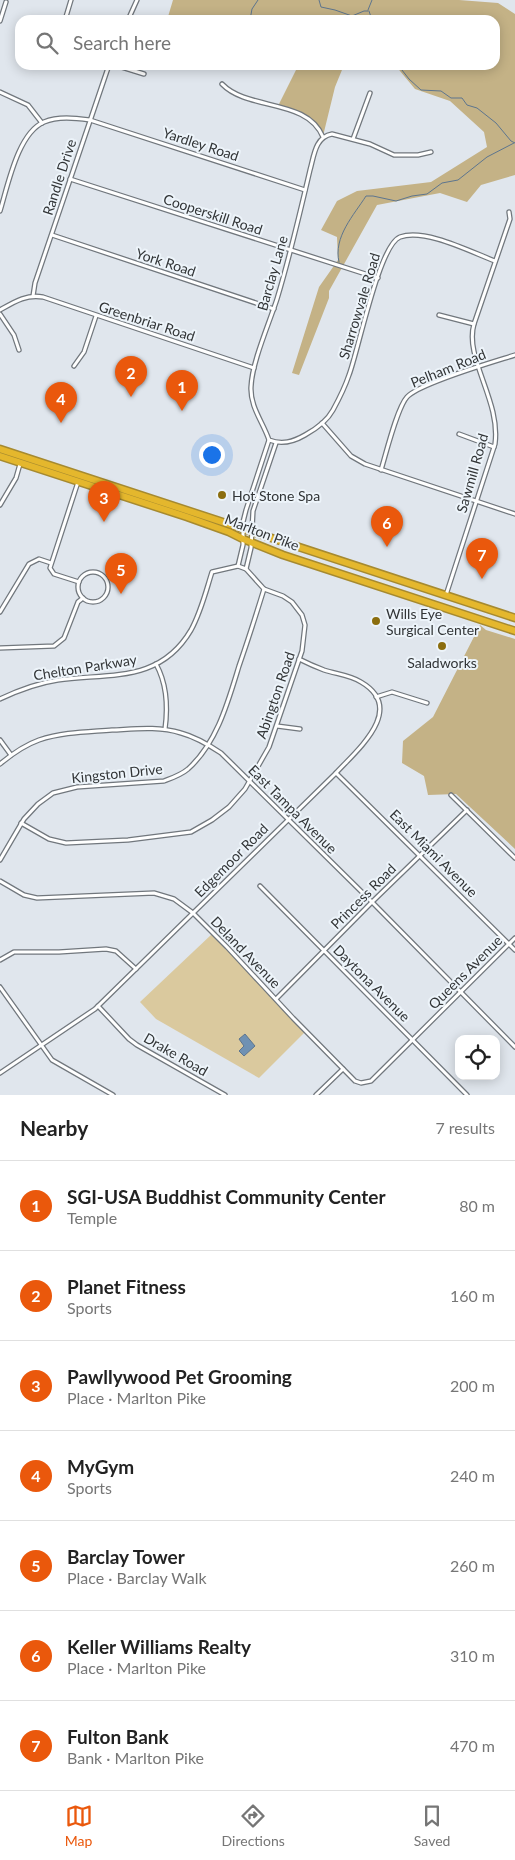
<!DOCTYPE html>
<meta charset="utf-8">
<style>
:root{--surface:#fff;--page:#f6f6f6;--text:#222;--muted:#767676;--line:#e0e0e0;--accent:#ea580c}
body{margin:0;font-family:Lato,sans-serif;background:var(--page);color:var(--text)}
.controls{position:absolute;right:15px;bottom:15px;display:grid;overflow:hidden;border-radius:10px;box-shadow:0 2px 12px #0003}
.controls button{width:45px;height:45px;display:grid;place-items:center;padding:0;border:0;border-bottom:1px solid var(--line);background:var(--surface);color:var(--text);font:25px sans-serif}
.you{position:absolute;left:211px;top:454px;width:18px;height:18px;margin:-12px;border:4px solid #fff;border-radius:50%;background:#1a73e8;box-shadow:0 0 0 8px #1a73e833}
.badge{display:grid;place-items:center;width:32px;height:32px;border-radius:50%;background:var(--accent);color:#fff;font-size:16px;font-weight:700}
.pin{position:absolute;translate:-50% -41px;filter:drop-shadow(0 1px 2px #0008)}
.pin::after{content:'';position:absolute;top:26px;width:18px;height:15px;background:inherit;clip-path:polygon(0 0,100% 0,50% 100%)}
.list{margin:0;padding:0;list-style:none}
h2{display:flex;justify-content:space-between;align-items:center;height:65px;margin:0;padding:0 20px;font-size:21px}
h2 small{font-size:16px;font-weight:400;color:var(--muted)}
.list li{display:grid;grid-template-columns:32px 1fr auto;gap:15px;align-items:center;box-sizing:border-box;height:90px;padding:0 20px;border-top:1px solid var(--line)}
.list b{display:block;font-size:19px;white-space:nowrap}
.list p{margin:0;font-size:16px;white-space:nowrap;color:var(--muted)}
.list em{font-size:16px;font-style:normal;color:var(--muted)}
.icon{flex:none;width:28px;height:28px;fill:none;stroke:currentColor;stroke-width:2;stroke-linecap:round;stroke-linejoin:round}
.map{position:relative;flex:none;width:515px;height:1095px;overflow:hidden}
.search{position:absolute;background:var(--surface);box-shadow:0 2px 12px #0003;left:15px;right:15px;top:15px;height:55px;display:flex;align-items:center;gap:12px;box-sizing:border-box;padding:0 18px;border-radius:15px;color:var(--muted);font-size:19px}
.sheet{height:695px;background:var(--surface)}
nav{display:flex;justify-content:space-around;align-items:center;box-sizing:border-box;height:70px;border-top:1px solid var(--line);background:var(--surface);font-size:14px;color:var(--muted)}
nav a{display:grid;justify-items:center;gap:2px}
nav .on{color:var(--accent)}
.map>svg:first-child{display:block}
.green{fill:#dac99e}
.forest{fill:#c4b286}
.water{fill:#6f91b3;stroke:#5d758e}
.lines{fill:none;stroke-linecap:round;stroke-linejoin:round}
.stream{stroke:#5d758e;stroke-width:1}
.street-casing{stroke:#71777d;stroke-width:5.5}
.highway-casing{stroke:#a68a30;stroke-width:9}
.street{stroke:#fff;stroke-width:3}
.highway{stroke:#e4b72d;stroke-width:6}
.poi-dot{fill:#8b6d0e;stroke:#edf4fa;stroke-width:2}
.labels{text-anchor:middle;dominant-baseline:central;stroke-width:4;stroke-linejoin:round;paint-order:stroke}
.street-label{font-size:14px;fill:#323537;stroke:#edf4fa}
.poi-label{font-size:14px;fill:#323537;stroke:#edf4fa;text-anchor:start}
</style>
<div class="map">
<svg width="515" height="1095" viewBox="0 0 515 1095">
<rect width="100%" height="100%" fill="#e0e6ed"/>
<!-- green -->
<path class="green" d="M 212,934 L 306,1031 L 259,1078 L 156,1019 L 140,1002 Z"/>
<!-- forest -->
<g class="forest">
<path d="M 173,0 L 459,0 L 498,3 L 515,14 L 515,175 L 481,185 L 467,202 L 440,193 L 377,205 L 329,291 L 329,298 L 299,375 L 292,373 L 319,287 L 338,260 L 337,237 L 321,230 L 337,201 L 357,191 L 431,182 L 487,147 L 484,132 L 450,101 L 415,89 L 395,65 L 495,65 L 495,20 L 167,20 Z"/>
<path d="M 296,65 L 344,65 L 335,87 L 323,136 L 311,120 L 278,106 L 297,68 Z"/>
<path d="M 480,625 L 486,630 L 515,639 L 515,849 L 456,794 L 428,795 L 424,776 L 402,763 L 403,741 L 433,717 Z"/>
</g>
<!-- water -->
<path class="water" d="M 245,1034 L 255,1046 L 244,1056 L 239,1051 L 244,1046 L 239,1039 Z"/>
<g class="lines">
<!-- stream -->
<g class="stream">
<path d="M 319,0 L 321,7 L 335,10 L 352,16 L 364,11 L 368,11"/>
<path d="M 368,10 L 372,0"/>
<path d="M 369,11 L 372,20"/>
<path d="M 250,20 L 252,9 L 258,0"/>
<path d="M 398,65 L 409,79 L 421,90 L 441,91 L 451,98 L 462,98 L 467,105 L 477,108 L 496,123 L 511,141 L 515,143"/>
<path d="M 339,262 C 333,237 354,215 366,196 L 373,196 L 396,201 L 412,196 L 427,194 L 442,183 L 458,180 L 487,157 L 514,143"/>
</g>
<defs>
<g id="street">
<path d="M 65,20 L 71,0"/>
<path d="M 128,20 L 137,0"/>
<path d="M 0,21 L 6,2"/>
<path d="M 115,65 L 144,74"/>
<path d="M 222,84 C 248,111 307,98 323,137"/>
<path d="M 0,92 L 28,105 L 42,123"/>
<path d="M 353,139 L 370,93"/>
<path d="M 431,152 L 418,155 L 394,155 L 370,144 L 332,134 C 315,137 314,156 310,170 C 300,213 290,256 277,299 C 269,324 252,362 251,387 C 250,407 263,422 269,440 C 282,445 293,442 305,435 C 316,429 327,421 333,410 C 339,399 345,387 349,375 C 358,352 379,245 400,237 C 425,228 471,252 495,261"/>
<path d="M 70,179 L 378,278"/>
<path d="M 0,211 C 8,185 18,133 44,122 C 58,116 75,118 90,120 L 305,190"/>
<path d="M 52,235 L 274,309"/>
<path d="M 33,296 L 35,283 L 109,65"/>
<path d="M 0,310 C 14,302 26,294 43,297 L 254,368"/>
<path d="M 0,314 L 14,335 L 19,350"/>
<path d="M 439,315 L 474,324"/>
<path d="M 74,366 L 84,352 L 96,316"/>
<path d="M 322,423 L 351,456 L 365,464 L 515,514"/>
<path d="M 459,434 L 494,447"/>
<path d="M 381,470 C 386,454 397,408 407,397 C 420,383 493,362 515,355"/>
<path d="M 78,482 L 50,568 L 54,574 L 79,582"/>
<path d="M 0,505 L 16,478 L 20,464"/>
<path d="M 238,566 L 243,545 L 243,522 L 246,510 L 269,440"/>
<path d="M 246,569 L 251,548 L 253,511 L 276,443"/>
<circle cx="93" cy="587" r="15"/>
<path d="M 446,595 L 495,444 C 501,401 464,358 474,324 L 510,219 L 509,212"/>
<path d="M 0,612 L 29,564 L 39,559 L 51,563"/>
<path d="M 0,648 L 54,646 L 64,638 L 78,602 L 83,598"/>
<path d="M 156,664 C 167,684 168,707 165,729"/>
<path d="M 376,697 L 392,692 L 427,703"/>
<path d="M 0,699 C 19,690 38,683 58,680 C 110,673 160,683 191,630 C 201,612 206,591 212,572 L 238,566 L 246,569 L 264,589 L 283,596 L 292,602 L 302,615 L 305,625 L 302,651 L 269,747 L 245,789 L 229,807 L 212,820 L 191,832 L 128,840 L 66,843 L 49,839 L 21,823"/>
<path d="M 277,726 L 300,729"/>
<path d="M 0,740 L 11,755"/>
<path d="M 0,764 C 12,754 25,745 39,740 C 63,732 87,732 112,730 C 135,729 158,726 181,733 C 196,737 209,745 221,753 L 372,902 L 515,1047"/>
<path d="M 336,773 L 515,950"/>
<path d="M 451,795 L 515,858"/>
<path d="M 0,860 L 24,819 L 38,804 L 53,793 L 77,787 L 164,781 C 172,778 181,775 188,769 C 217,743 228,702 239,666 C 248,640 256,615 264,589"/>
<path d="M 0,881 L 24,895 L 37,898 L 154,893 L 174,899 L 193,913 L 227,947 L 293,1018 L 355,1081 L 361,1083 L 371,1081 L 515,938"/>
<path d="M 260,886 L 467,1095"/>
<path d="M 0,960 L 14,952 L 59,952 L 106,949 L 116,951 L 136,969"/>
<path d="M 0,987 L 52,1060 L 113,1095"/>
<path d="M 276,999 L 372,902 L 467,810"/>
<path d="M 98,1006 L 129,1039 L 137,1045 L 225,1095"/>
<path d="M 0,1073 L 95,1009 L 336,773 C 357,750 407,709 361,682 C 350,675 336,674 324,670 C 316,667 307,663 299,659"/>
<path d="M 316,1095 L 343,1069"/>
</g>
<g id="highway">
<path d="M 0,449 L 515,618"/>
<path d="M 0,456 L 187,517 L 229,532 L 243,539 L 283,555 L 515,631"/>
</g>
</defs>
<!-- street casing -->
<use href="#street" class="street-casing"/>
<!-- highway casing -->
<use href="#highway" class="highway-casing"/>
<!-- street -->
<use href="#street" class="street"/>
<!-- highway -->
<use href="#highway" class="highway"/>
</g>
<!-- markers -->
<g class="poi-dot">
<circle cx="222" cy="495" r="5"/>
<circle cx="376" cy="621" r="5"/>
<circle cx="442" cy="646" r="5"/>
</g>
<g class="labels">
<!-- street labels -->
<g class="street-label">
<text transform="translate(201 144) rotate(18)">Yardley Road</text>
<text transform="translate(59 177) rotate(-72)">Randle Drive</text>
<text transform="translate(213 214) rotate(18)">Cooperskill Road</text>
<text transform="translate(166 262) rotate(18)">York Road</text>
<text transform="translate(272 273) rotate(-74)">Barclay Lane</text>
<text transform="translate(359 306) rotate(-73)">Sharrowvale Road</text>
<text transform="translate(147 321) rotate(18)">Greenbriar Road</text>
<text transform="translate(448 368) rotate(-22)">Pelham Road</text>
<text transform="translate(472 473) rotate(-74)">Sawmill Road</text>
<text transform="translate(262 532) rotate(21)">Marlton Pike</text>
<text transform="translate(85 667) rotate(-9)">Chelton Parkway</text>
<text transform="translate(275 695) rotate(-71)">Abington Road</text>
<text transform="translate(117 773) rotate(-6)">Kingston Drive</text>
<text transform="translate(293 809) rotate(45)">East Tampa Avenue</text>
<text transform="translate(434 853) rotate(45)">East Miami Avenue</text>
<text transform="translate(231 860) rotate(-45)">Edgemoor Road</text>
<text transform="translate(363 896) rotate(-45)">Princess Road</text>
<text transform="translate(246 952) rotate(46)">Deland Avenue</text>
<text transform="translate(465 972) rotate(-45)">Queens Avenue</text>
<text transform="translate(372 983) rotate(45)">Daytona Avenue</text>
<text transform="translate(176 1054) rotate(30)">Drake Road</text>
</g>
<!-- poi labels -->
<g class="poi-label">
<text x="232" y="495">Hot Stone Spa</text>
<text x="386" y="613">Wills Eye<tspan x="386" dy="16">Surgical Center</tspan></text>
<text x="442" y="662" text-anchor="middle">Saladworks</text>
</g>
</g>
</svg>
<div class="controls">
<button><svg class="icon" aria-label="locate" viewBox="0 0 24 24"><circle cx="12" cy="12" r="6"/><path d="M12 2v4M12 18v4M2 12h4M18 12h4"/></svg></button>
</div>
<div class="you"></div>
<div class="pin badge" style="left:182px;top:411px">1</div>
<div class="pin badge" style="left:131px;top:397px">2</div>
<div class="pin badge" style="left:104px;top:522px">3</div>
<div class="pin badge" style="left:61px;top:423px">4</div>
<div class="pin badge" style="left:121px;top:594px">5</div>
<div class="pin badge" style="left:387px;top:547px">6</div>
<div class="pin badge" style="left:482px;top:579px">7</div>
<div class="search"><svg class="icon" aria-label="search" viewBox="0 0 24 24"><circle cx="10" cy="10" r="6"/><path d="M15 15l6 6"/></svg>Search here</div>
</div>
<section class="sheet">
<h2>Nearby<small>7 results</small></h2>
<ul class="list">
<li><span class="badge">1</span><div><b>SGI-USA Buddhist Community Center</b><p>Temple</p></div><em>80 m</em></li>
<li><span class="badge">2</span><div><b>Planet Fitness</b><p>Sports</p></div><em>160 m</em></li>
<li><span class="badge">3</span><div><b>Pawllywood Pet Grooming</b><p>Place · Marlton Pike</p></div><em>200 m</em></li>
<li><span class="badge">4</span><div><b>MyGym</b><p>Sports</p></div><em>240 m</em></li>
<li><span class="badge">5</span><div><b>Barclay Tower</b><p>Place · Barclay Walk</p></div><em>260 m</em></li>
<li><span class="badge">6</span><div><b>Keller Williams Realty</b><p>Place · Marlton Pike</p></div><em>310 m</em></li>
<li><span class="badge">7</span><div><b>Fulton Bank</b><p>Bank · Marlton Pike</p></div><em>470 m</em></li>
</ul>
</section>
<nav>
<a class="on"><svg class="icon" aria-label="map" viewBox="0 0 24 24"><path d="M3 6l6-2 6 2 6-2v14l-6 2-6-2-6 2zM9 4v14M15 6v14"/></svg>Map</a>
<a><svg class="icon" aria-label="directions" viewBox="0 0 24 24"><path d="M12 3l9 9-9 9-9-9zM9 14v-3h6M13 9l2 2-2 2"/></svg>Directions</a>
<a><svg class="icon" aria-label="saved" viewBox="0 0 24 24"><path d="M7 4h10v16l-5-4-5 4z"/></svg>Saved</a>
</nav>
